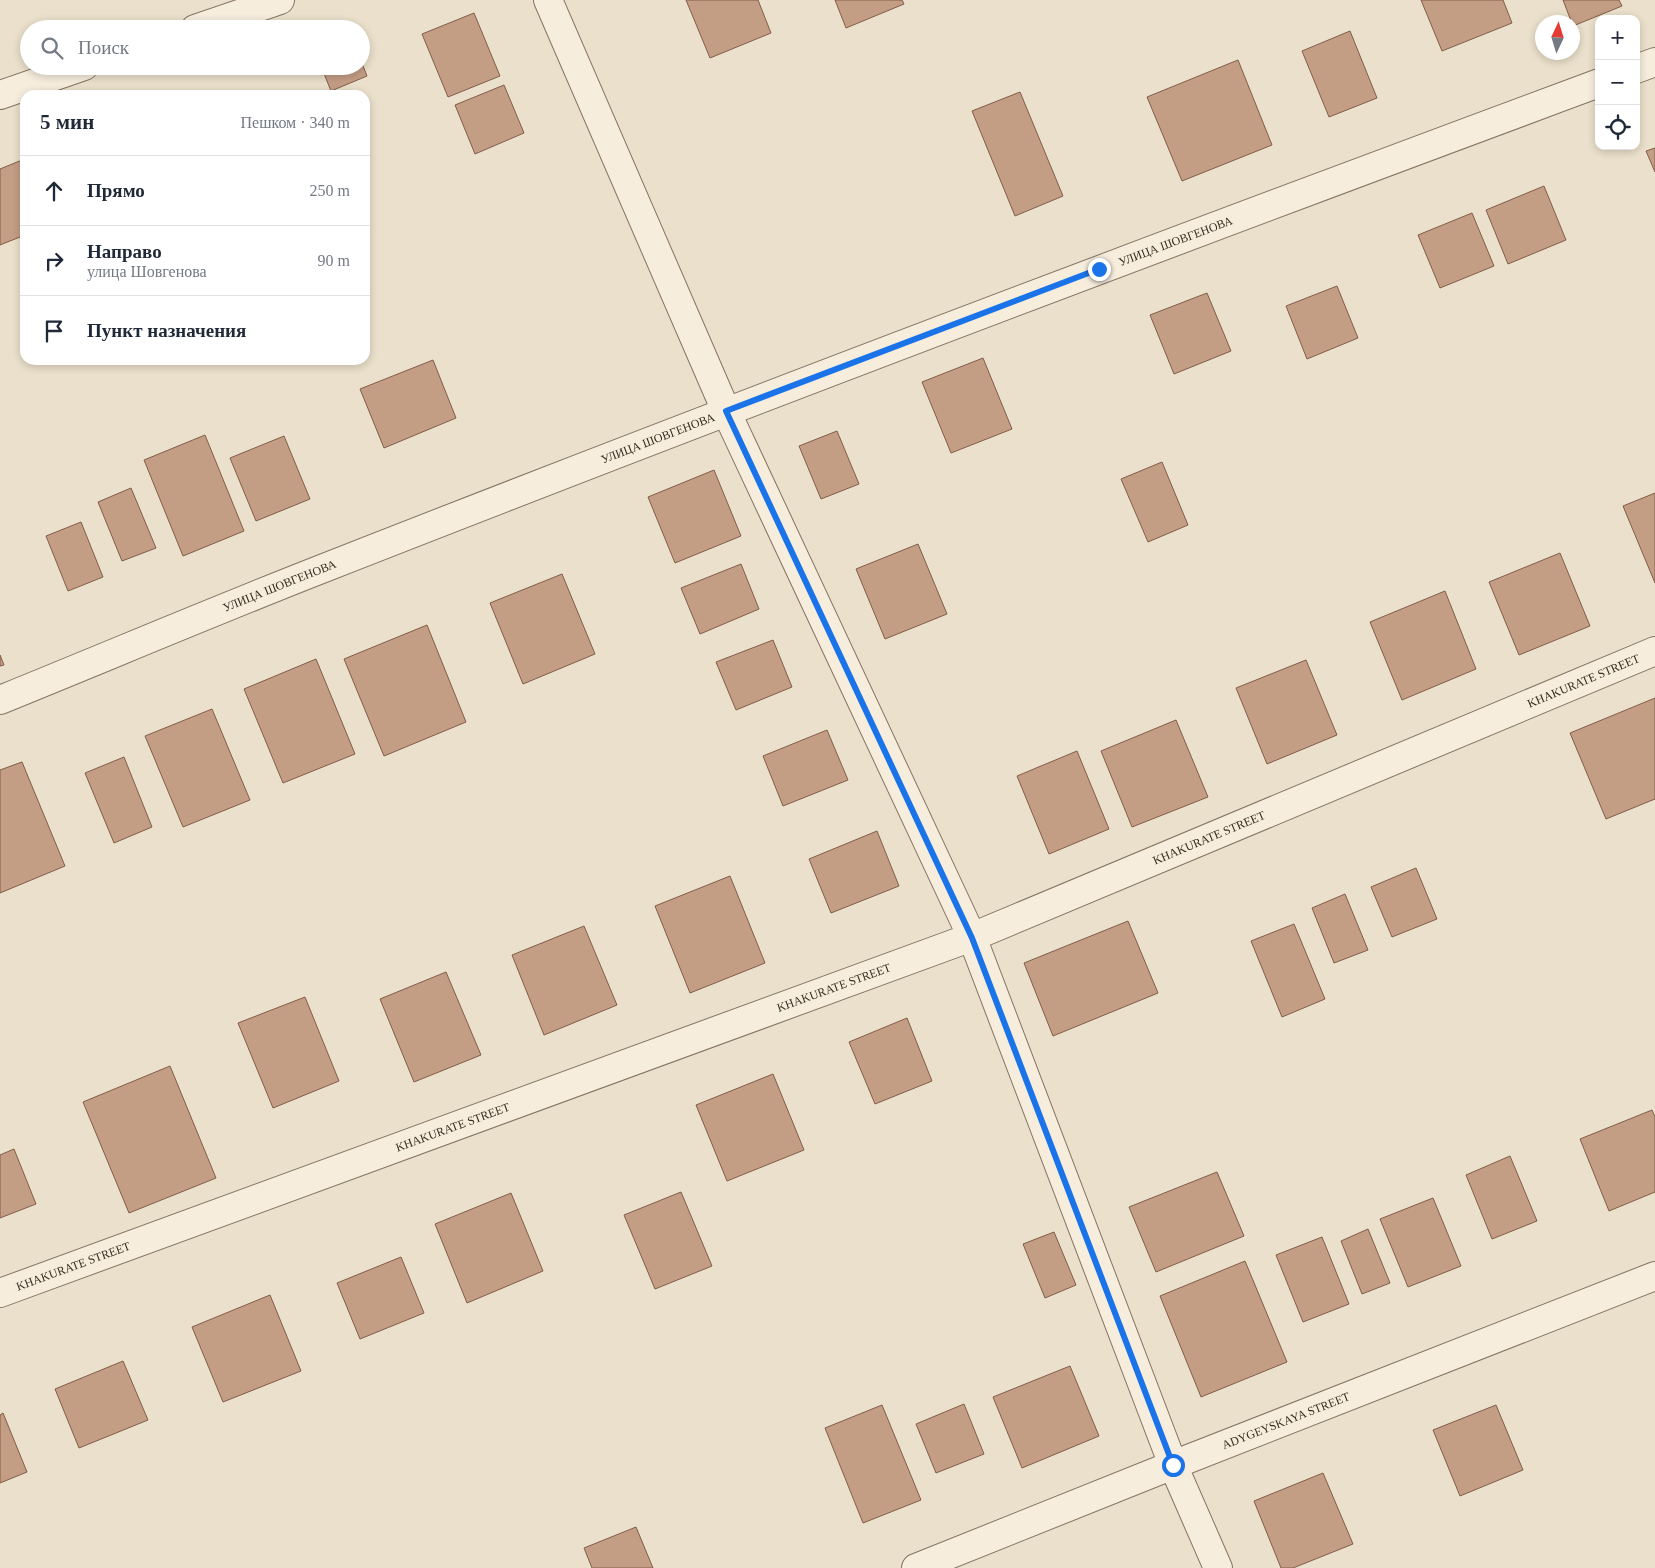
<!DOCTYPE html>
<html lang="ru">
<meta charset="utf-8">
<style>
:root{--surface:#fff;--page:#f6f6f7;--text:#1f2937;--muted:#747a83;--line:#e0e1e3}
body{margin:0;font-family:"Times New Roman",serif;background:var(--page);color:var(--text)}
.controls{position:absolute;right:15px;top:15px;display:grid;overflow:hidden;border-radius:10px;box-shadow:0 2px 8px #0003}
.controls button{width:45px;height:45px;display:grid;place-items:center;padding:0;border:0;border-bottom:1px solid var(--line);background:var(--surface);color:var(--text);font:25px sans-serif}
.compass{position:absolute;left:1535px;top:15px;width:45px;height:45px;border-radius:50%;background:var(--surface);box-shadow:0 2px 8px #0003;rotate:4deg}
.stop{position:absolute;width:15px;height:15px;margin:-11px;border:4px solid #1a73e8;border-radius:50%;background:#fff}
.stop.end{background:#1a73e8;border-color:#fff;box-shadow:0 1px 5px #0008}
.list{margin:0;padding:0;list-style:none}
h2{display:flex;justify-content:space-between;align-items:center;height:65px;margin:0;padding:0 20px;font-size:21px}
h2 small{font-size:16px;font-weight:400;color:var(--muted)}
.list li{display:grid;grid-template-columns:32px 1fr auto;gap:15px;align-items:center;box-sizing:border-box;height:70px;padding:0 20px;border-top:1px solid var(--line)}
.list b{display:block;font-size:19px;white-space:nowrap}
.list p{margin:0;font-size:16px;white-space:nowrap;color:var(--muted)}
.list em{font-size:16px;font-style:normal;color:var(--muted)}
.icon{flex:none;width:28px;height:28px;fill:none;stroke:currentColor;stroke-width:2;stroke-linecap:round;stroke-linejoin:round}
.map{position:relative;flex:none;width:1655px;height:1568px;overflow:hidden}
.search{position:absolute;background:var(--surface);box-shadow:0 2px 8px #0003;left:20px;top:20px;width:350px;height:55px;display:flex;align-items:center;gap:12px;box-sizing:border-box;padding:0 18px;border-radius:28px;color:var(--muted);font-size:19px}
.panel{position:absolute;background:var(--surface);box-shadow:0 2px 8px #0003;left:20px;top:90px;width:350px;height:275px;border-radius:15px}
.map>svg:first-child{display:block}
.building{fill:#c49d85;stroke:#815d49}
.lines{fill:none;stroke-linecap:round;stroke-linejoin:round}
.street-casing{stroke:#857361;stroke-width:30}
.street{stroke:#f6eddd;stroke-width:28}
.route{stroke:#1a73e8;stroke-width:6}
.labels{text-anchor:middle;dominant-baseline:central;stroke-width:5;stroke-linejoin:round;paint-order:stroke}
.street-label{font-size:12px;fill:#372c22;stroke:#f2ead9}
</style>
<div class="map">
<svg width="1655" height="1568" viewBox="0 0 1655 1568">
<rect width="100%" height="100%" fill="#eae0cb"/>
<!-- building -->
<g class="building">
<path d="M 686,0 L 758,0 L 771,33 L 710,58 Z"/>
<path d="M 835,0 L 902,0 L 904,4 L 846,28 Z"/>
<path d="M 1421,0 L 1503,0 L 1512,23 L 1442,51 Z"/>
<path d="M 1563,0 L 1619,0 L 1622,6 L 1573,26 Z"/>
<path d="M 474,13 L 500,76 L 448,97 L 422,34 Z"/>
<path d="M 346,24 L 348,29 L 334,29 Z"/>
<path d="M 1350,31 L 1377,98 L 1329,117 L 1302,51 Z"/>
<path d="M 1238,60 L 1272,145 L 1182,181 L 1147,97 Z"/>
<path d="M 361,61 L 367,76 L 331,91 L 321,66 L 361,66 Z"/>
<path d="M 504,85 L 524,133 L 475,154 L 455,105 Z"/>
<path d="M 1020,92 L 1063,196 L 1015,216 L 972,111 Z"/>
<path d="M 1655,148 L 1655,172 L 1646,151 Z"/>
<path d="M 22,160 L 25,167 L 25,235 L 0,245 L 0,169 Z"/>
<path d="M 1544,186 L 1566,240 L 1508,264 L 1486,210 Z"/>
<path d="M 1472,213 L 1494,266 L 1440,288 L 1418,235 Z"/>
<path d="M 1337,286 L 1358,338 L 1307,359 L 1286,306 Z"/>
<path d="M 1207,293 L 1231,351 L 1174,374 L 1150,315 Z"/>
<path d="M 983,358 L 1012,429 L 951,453 L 922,382 Z"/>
<path d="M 433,360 L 456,418 L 384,448 L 360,389 Z"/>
<path d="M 837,431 L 859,484 L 821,499 L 799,446 Z"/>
<path d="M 205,435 L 244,531 L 183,556 L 144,460 Z"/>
<path d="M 284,436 L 310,499 L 256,521 L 230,458 Z"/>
<path d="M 1162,462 L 1188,525 L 1148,542 L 1121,479 Z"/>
<path d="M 714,470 L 741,536 L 675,563 L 648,497 Z"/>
<path d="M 131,488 L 156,548 L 122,561 L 98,502 Z"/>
<path d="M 1655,493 L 1655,583 L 1623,506 Z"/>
<path d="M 81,522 L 103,577 L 68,591 L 46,536 Z"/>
<path d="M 918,544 L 947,614 L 885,639 L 856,569 Z"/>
<path d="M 1560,553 L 1590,626 L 1519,655 L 1489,582 Z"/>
<path d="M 741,564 L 759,609 L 700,634 L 681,588 Z"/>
<path d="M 562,574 L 595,654 L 523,684 L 490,603 Z"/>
<path d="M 1445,591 L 1476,669 L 1402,700 L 1370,622 Z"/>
<path d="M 427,625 L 466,722 L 384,756 L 344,659 Z"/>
<path d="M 773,640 L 792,687 L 736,710 L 716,662 Z"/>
<path d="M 0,655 L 4,665 L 0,666 Z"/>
<path d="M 316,659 L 355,754 L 283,783 L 244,689 Z"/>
<path d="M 1306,660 L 1337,735 L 1267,764 L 1236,688 Z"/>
<path d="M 1655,698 L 1655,799 L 1606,819 L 1570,733 Z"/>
<path d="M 212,709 L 250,800 L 183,827 L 145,736 Z"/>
<path d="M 1176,720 L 1208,797 L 1132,827 L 1101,751 Z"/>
<path d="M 827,730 L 848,780 L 783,806 L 763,756 Z"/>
<path d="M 1077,751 L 1109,829 L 1049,854 L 1017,776 Z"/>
<path d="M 124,757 L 152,827 L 114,843 L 85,773 Z"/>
<path d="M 22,762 L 65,866 L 0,893 L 0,770 Z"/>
<path d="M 877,831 L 899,886 L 831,913 L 809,859 Z"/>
<path d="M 1416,868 L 1437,919 L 1392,937 L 1371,887 Z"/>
<path d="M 730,876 L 765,963 L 690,993 L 655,906 Z"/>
<path d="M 1345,894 L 1368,950 L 1334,963 L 1312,908 Z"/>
<path d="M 1128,921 L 1158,993 L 1053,1036 L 1024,963 Z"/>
<path d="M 1294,924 L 1325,999 L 1282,1017 L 1251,941 Z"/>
<path d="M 584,926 L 617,1005 L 544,1035 L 512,955 Z"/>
<path d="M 446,972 L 481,1055 L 414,1082 L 380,999 Z"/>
<path d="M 305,997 L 339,1081 L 273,1108 L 238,1023 Z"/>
<path d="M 907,1018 L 932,1081 L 875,1104 L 849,1042 Z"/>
<path d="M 170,1066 L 216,1178 L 129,1213 L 83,1102 Z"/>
<path d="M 773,1074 L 804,1150 L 727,1181 L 696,1105 Z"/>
<path d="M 1652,1110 L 1655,1117 L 1655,1192 L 1609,1211 L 1580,1139 Z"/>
<path d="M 14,1149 L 36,1204 L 0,1218 L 0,1155 Z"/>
<path d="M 1510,1156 L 1537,1221 L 1492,1239 L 1466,1175 Z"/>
<path d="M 1217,1172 L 1244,1236 L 1156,1272 L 1129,1207 Z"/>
<path d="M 681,1192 L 712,1266 L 655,1289 L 624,1215 Z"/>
<path d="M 511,1193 L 543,1271 L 467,1303 L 435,1224 Z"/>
<path d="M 1433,1198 L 1461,1266 L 1408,1287 L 1380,1219 Z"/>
<path d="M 1368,1229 L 1390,1283 L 1362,1294 L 1341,1241 Z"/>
<path d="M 1054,1232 L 1076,1285 L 1045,1298 L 1023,1244 Z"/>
<path d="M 1322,1237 L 1349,1304 L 1303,1322 L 1276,1255 Z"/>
<path d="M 401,1257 L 424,1313 L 360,1339 L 337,1283 Z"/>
<path d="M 1245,1261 L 1287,1362 L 1201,1397 L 1160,1296 Z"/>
<path d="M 270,1295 L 301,1371 L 223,1402 L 192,1327 Z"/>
<path d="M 123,1361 L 148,1420 L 79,1448 L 55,1389 Z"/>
<path d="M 1070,1366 L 1099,1436 L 1022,1468 L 993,1397 Z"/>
<path d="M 964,1404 L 984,1454 L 936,1473 L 916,1424 Z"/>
<path d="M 882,1405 L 921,1500 L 863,1523 L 825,1428 Z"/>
<path d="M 1496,1405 L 1523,1470 L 1460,1496 L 1433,1430 Z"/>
<path d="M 3,1413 L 27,1472 L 0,1483 L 0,1415 Z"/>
<path d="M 1323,1473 L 1353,1544 L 1293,1568 L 1281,1568 L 1254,1501 Z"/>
<path d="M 636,1527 L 653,1568 L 592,1568 L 584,1548 Z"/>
</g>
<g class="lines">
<defs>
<g id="street">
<path d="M 548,0 L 726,411 L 972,937 L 1173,1465 L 1218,1568"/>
<path d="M 195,29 L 280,0"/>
<path d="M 1636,69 L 1655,62"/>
<path d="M 0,95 L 84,66"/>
<path id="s1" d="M 0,700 C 106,657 212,612 319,570 C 744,403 1171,242 1599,83"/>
<path id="s2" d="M 0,1293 L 972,937 L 1655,651"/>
<path id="s3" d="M 916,1568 L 1173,1465 L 1655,1276"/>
</g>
</defs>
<!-- street casing -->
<use href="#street" class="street-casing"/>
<!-- street -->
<use href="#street" class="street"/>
</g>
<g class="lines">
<!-- route -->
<path class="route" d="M 1099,269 L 726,411 L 972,938 L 1173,1465"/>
</g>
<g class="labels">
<!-- street labels -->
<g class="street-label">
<text stroke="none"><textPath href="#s1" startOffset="1262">УЛИЦА ШОВГЕНОВА</textPath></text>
<text stroke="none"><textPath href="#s1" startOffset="708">УЛИЦА ШОВГЕНОВА</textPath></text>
<text stroke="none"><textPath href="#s1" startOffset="302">УЛИЦА ШОВГЕНОВА</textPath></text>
<text stroke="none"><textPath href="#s2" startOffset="1698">KHAKURATE STREET</textPath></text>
<text stroke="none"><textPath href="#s2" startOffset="1292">KHAKURATE STREET</textPath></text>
<text stroke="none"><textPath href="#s2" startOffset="888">KHAKURATE STREET</textPath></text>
<text stroke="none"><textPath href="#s2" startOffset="482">KHAKURATE STREET</textPath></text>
<text stroke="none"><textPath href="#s2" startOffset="78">KHAKURATE STREET</textPath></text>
<text stroke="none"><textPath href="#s3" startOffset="398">ADYGEYSKAYA STREET</textPath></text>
</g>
</g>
</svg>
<div class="controls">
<button>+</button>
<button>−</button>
<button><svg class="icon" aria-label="locate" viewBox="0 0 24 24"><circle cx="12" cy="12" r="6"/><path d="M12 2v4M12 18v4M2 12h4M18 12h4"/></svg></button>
</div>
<svg class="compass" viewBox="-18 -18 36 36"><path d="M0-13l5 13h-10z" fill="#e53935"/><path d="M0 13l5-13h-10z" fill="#747a83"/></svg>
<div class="stop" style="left:1173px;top:1465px"></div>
<div class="stop end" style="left:1099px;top:269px"></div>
<div class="search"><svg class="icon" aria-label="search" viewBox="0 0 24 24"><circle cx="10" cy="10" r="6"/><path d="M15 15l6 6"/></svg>Поиск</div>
<section class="panel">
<h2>5 мин<small>Пешком · 340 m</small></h2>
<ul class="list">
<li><svg class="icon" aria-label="ahead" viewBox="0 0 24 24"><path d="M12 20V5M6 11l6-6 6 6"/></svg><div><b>Прямо</b></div><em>250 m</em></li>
<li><svg class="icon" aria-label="right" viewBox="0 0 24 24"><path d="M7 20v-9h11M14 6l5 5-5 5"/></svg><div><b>Направо</b><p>улица Шовгенова</p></div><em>90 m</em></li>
<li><svg class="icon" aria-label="arrive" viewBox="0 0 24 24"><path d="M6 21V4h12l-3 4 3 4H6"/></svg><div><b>Пункт назначения</b></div></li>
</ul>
</section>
</div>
